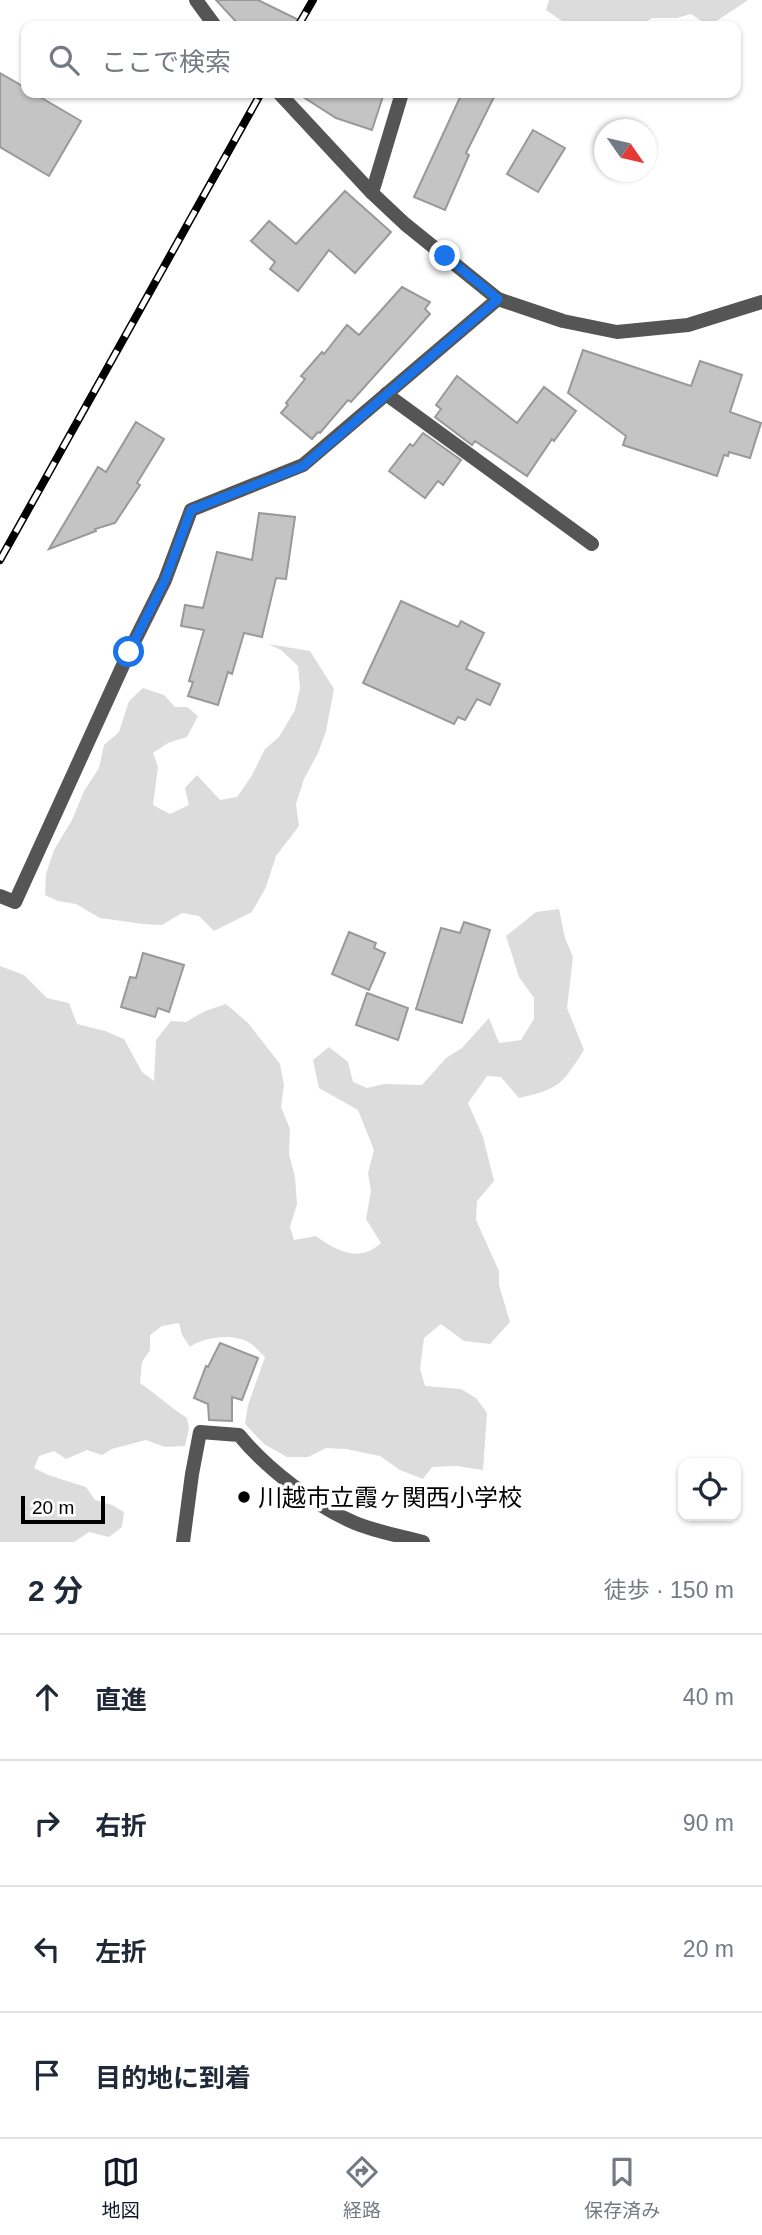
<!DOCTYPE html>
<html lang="ja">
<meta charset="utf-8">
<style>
:root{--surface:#fff;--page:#f2f2f3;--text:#1f2937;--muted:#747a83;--line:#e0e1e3;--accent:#111827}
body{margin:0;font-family:Arial,"Noto Sans JP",sans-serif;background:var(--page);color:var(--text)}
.controls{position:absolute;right:21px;bottom:21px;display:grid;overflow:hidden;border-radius:14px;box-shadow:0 2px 5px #0004}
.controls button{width:63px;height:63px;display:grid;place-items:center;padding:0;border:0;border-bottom:2px solid var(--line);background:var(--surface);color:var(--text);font:35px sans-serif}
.compass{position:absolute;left:594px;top:119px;width:63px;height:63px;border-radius:50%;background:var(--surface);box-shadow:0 2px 5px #0004;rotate:124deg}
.scale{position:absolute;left:21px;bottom:18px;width:84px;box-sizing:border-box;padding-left:7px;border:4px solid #000;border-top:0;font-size:19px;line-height:24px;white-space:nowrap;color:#000;-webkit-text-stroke:5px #fff;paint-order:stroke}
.stop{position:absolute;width:21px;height:21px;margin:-16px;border:5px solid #1a73e8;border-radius:50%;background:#fff}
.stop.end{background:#1a73e8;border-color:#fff;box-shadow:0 2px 7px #0008}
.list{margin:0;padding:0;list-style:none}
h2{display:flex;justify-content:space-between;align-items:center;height:91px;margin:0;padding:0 28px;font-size:30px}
h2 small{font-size:23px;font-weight:400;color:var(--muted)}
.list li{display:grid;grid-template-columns:46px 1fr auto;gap:21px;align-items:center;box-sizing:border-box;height:126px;padding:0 28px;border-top:2px solid var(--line)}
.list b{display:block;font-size:26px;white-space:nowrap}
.list em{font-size:23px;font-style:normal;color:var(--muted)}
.icon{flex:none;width:38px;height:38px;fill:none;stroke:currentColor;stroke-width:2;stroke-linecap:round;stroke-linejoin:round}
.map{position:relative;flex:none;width:762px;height:1542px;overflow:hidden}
.search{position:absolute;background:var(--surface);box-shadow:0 2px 5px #0004;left:21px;right:21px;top:21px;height:77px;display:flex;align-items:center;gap:18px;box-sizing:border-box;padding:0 24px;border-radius:14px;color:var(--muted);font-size:26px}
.sheet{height:595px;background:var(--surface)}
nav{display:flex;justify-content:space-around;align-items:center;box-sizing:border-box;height:98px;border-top:2px solid var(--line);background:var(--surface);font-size:19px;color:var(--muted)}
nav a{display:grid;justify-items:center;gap:4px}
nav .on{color:var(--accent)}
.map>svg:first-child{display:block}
.green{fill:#dcdcdc}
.building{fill:#c4c4c4;stroke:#999;stroke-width:2}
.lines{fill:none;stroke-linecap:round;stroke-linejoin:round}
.lane{stroke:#555;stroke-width:14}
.street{stroke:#555;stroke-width:14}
.rail-casing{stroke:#000;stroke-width:8}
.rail{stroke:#fff;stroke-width:5;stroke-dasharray:16;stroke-linecap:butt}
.route{stroke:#1a73e8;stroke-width:9}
.poi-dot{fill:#000;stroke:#fff;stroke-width:2.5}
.labels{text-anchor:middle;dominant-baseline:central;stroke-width:7;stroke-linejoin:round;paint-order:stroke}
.poi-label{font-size:24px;fill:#000;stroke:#fff;text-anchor:start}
</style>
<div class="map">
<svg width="762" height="1542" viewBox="0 0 762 1542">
<rect width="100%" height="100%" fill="#fff"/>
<!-- green -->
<g class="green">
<path d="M 549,0 L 748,0 L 709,26 L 691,14 L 677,18 L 652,18 L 638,26 L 571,26 L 571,23 L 562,21 L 546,10 Z"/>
<path d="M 268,644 L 310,651 L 334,689 L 326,731 L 318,753 L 304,779 L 296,804 L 299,826 L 276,856 L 266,887 L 252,912 L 214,931 L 199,916 L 182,913 L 162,925 L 143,924 L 100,918 L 76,904 L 58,901 L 45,895 L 46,874 L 54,850 L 72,820 L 84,791 L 99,768 L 104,745 L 119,732 L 129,701 L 143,688 L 164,695 L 175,707 L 187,707 L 198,716 L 187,737 L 168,743 L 153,753 L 158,767 L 153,805 L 170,814 L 189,805 L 185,788 L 197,775 L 220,800 L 237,797 L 251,777 L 265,749 L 279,737 L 295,710 L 300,688 L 298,666 L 281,650 Z"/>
<path d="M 559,909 L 565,938 L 573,957 L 567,1008 L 584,1050 C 562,1084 560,1089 519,1098 L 501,1077 L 487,1076 L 468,1103 L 483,1137 L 494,1181 L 477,1201 L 476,1220 L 499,1271 L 499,1285 L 510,1322 L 490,1344 L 464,1341 L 441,1324 L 424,1338 L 420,1369 L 425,1386 L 461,1389 L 476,1398 L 487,1413 L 483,1470 L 457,1466 L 432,1467 L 423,1479 L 400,1470 L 380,1456 L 346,1449 L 326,1448 L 308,1457 L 287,1457 L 264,1444 L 245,1424 L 248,1405 L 265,1357 C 260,1352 254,1345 248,1342 C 233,1333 203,1337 190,1347 L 182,1335 L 179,1323 L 162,1326 L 150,1335 L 150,1350 L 142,1362 L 140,1383 C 156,1394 170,1407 187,1418 L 189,1429 L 185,1446 L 165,1447 L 146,1440 L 112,1449 L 102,1455 L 87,1450 L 66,1459 L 54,1451 L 39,1456 L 34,1468 L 48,1475 L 86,1487 L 95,1500 L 112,1505 L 124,1512 L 122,1527 L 109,1537 L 89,1532 L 74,1542 L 0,1542 L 0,966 L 24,975 L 47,998 L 69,1003 L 77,1024 L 105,1031 L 124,1039 L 142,1072 L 154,1081 L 156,1040 L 171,1021 L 186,1022 L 205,1011 L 226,1004 L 248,1023 L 280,1064 L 284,1085 L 281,1107 L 290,1129 L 289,1154 L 295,1177 L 297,1204 L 290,1227 L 294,1240 L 316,1236 C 336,1251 360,1263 381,1243 L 366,1219 L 371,1191 L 368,1173 L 374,1150 L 358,1110 L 319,1088 L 313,1060 L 329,1047 L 348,1062 L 353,1082 L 367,1088 L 384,1084 L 422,1085 L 446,1058 L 462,1048 L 489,1018 L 499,1043 L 521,1040 L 534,1019 L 534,998 L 519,977 L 506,936 L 536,912 Z"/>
</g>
<!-- building -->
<g class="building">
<path d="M 216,0 L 258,0 L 311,26 L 240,26 Z"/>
<path d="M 0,73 L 26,88 L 26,93 L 33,93 L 81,121 L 49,176 L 0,147 Z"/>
<path d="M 297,93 L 384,93 L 372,130 L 336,118 Z"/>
<path d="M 462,93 L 496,93 L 466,153 L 469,155 L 445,210 L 414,197 Z"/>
<path d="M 533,130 L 565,148 L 538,192 L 507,174 Z"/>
<path d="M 345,191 L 391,232 L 355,273 L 329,250 L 298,291 L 270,269 L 275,262 L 251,241 L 269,221 L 296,244 Z"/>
<path d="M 402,287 L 430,302 L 425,309 L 430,314 L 351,402 L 348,400 L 320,433 L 318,432 L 312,439 L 281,413 L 288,405 L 286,403 L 305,379 L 301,376 L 322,352 L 324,354 L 347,325 L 359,335 Z"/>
<path d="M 583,350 L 691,386 L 700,361 L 742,375 L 730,412 L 761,423 L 750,458 L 729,452 L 728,456 L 724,455 L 717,476 L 623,445 L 626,436 L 568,393 Z"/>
<path d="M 457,376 L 517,423 L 544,387 L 576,411 L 554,441 L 552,439 L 527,476 L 475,441 L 472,445 L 435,417 L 441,409 L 436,405 Z"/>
<path d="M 136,422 L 164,439 L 137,483 L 140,485 L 115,523 L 95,529 L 96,531 L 49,549 L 98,467 L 106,472 Z"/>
<path d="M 423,433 L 461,460 L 443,485 L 438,481 L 425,498 L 389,471 L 410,444 L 413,446 Z"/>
<path d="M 259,513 L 295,517 L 286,579 L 276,578 L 262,637 L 244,633 L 232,674 L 228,672 L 218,705 L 188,696 L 193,682 L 189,681 L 204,630 L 181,626 L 185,605 L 203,608 L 217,552 L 252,560 Z"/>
<path d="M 401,601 L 458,627 L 461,621 L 484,633 L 466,669 L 500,684 L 490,705 L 477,699 L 465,720 L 458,717 L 454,724 L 363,683 Z"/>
<path d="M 464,922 L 490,930 L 462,1023 L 416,1009 L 441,928 L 460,933 Z"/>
<path d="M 349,932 L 376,943 L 374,948 L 385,953 L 369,990 L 332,974 Z"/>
<path d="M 143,953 L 184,965 L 169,1012 L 158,1008 L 155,1017 L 121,1007 L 130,977 L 136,978 Z"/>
<path d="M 367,993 L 408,1008 L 398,1040 L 356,1025 Z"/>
<path d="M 220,1343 L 258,1358 L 242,1400 L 232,1397 L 232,1421 L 209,1420 L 208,1404 L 194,1398 L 206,1366 L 208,1367 Z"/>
</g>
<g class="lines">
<!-- lane -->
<g class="lane">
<path d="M 372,193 L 402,93"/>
<path d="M 386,394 L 592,544"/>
<path d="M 183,1542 L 192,1474 L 200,1432 L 239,1435 C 267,1469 315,1506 355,1523 C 377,1532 401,1536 423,1542"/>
</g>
<!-- street -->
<g class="street">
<path d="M 196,0 L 215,26"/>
<path d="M 279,93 L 372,193 L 405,224 L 498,299 L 563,321 L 617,332 L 688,325 L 762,302"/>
<path d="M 0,896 L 15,902 L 129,652 L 165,580 L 191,510 L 303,465 L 498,299"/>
</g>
<defs>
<g id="rail">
<path d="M 298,26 L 313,0"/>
<path d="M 0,560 L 261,93"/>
</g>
</defs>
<!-- rail casing -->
<use href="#rail" class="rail-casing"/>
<!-- rail -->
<use href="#rail" class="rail"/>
</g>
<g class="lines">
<!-- route -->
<path class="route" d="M 129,652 L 165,580 L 191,510 L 303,466 L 498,299 L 445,256"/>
</g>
<!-- markers -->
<circle class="poi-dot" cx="244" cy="1497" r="7"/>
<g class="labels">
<!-- poi labels -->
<g class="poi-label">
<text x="258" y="1497">川越市立霞ヶ関西小学校</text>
</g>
</g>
</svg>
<div class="controls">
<button><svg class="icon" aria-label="locate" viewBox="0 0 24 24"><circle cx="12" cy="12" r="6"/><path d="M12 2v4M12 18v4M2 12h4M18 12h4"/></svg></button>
</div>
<svg class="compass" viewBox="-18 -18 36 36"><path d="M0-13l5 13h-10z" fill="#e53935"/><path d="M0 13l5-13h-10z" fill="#747a83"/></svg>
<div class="scale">20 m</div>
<div class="stop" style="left:129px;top:652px"></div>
<div class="stop end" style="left:445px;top:256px"></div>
<div class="search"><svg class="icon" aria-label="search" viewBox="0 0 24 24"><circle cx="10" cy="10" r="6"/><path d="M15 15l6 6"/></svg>ここで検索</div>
</div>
<section class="sheet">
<h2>2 分<small>徒歩 · 150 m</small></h2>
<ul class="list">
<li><svg class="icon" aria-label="ahead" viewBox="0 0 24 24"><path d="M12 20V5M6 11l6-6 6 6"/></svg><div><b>直進</b></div><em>40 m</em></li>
<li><svg class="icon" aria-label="right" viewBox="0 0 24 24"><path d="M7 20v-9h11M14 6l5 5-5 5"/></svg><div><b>右折</b></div><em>90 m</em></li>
<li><svg class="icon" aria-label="left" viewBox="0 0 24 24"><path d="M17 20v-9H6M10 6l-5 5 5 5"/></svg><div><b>左折</b></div><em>20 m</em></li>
<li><svg class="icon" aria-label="arrive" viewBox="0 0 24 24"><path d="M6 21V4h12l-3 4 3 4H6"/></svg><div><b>目的地に到着</b></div></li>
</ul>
</section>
<nav>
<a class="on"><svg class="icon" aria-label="map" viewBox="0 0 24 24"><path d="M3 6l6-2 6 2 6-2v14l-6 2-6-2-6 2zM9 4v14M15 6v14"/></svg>地図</a>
<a><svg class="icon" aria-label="directions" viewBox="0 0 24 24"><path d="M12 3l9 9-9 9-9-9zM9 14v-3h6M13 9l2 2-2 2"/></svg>経路</a>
<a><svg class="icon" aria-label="saved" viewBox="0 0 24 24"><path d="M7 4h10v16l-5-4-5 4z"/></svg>保存済み</a>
</nav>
